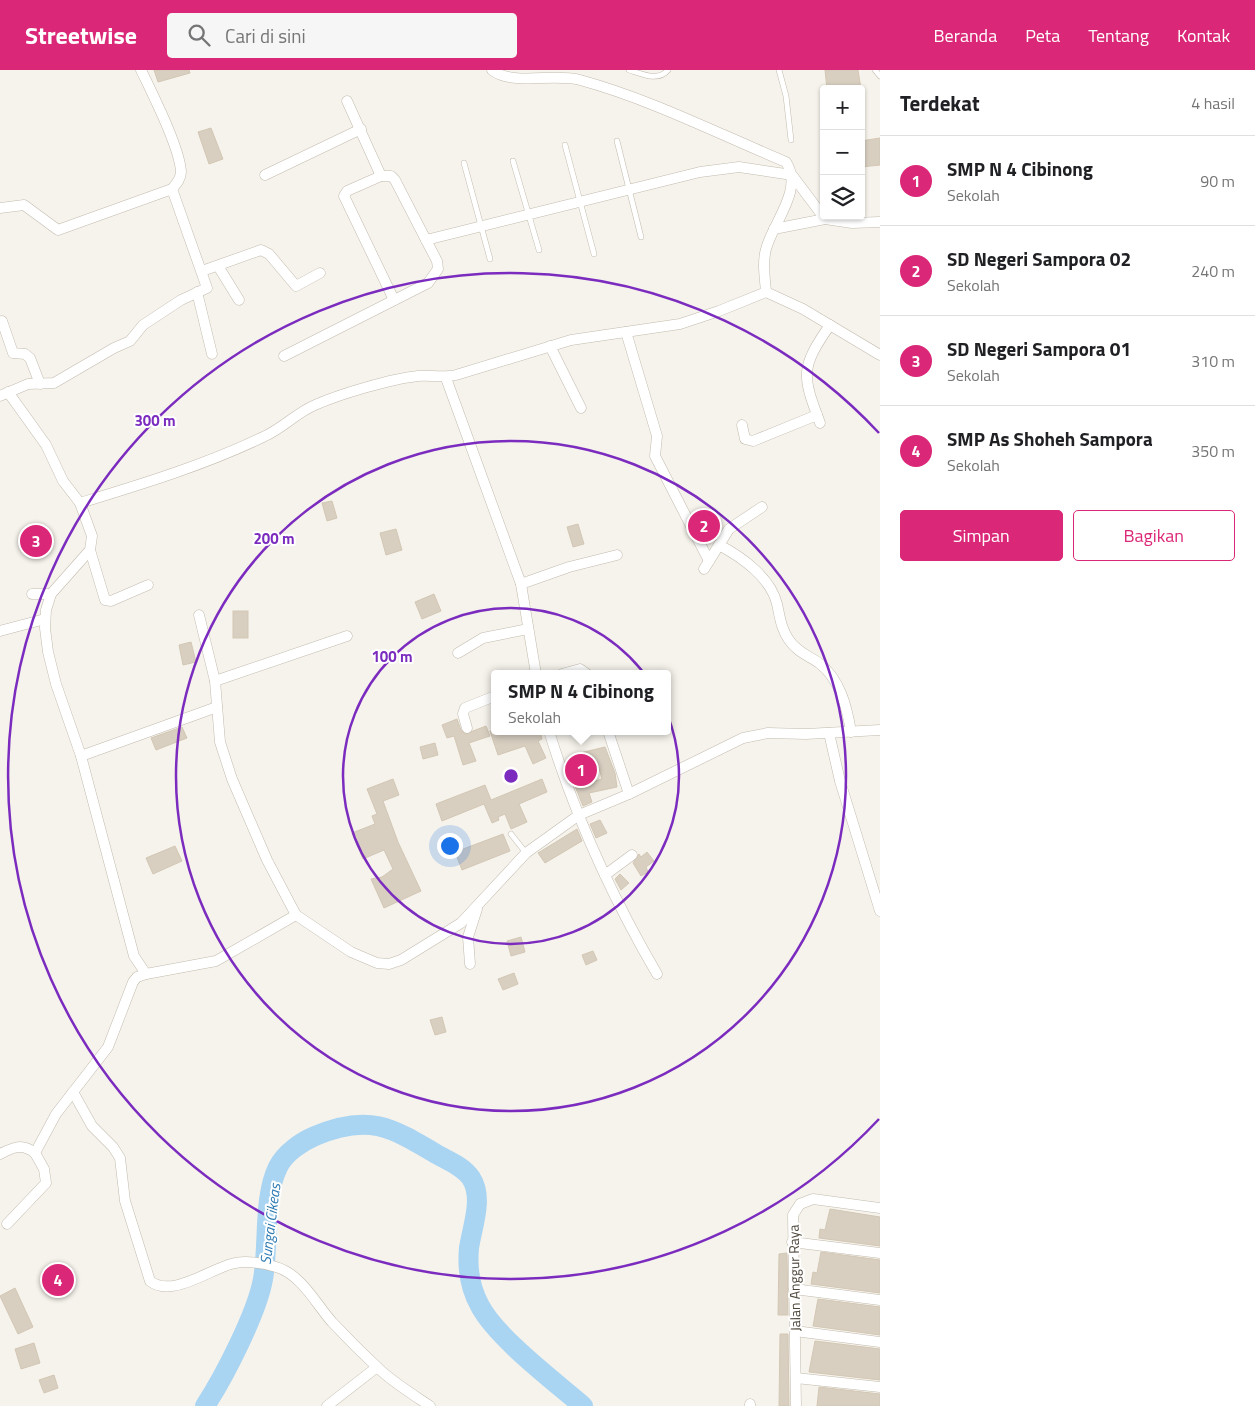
<!DOCTYPE html>
<html lang="id">
<meta charset="utf-8">
<style>
:root{--surface:#fff;--page:#f6f6f6;--text:#202124;--muted:#757577;--line:#e0e0e0;--accent:#db2777}
body{margin:0;font-family:"Titillium Web",sans-serif;background:var(--page);color:var(--text)}
.controls{position:absolute;right:15px;top:15px;display:grid;overflow:hidden;border-radius:5px;box-shadow:0 1px 4px #0004}
.controls button{width:45px;height:45px;display:grid;place-items:center;padding:0;border:0;border-bottom:1px solid var(--line);background:var(--surface);color:var(--text);font:25px sans-serif}
.you{position:absolute;left:449px;top:775px;width:18px;height:18px;margin:-12px;border:4px solid #fff;border-radius:50%;background:#1a73e8;box-shadow:0 0 0 8px #1a73e833}
.badge{display:grid;place-items:center;width:32px;height:32px;border-radius:50%;background:var(--accent);color:#fff;font-size:16px;font-weight:700}
.pin{position:absolute;translate:-50% -50%;border:2px solid #fff;box-shadow:0 1px 5px #0006}
.popup{position:absolute;left:491px;top:600px;width:180px;height:65px;box-sizing:border-box;display:grid;place-content:center;border-radius:5px;background:var(--surface);filter:drop-shadow(0 1px 4px #0005);font-size:16px;white-space:nowrap;color:var(--muted)}
.popup b{font-size:19px;color:var(--text)}
.popup::after{content:'';position:absolute;left:50%;top:100%;margin-left:-10px;border:10px solid transparent;border-top-color:var(--surface)}
.list{margin:0;padding:0;list-style:none}
h2{display:flex;justify-content:space-between;align-items:center;height:65px;margin:0;padding:0 20px;font-size:21px}
h2 small{font-size:16px;font-weight:400;color:var(--muted)}
.list li{display:grid;grid-template-columns:32px 1fr auto;gap:15px;align-items:center;box-sizing:border-box;height:90px;padding:0 20px;border-top:1px solid var(--line)}
.list b{display:block;font-size:19px;white-space:nowrap}
.list p{margin:0;font-size:16px;white-space:nowrap;color:var(--muted)}
.list em{font-size:16px;font-style:normal;color:var(--muted)}
.actions{display:flex;gap:10px;padding:15px 20px}
.actions a{flex:1;padding:11px 0;border:1px solid var(--accent);border-radius:5px;text-align:center;font-size:18px;color:var(--accent)}
.actions .main{background:var(--accent);color:#fff}
.icon{flex:none;width:28px;height:28px;fill:none;stroke:currentColor;stroke-width:2;stroke-linecap:round;stroke-linejoin:round}
.map{position:relative;flex:none;width:880px;height:1336px;overflow:hidden}
header{display:flex;align-items:center;gap:30px;box-sizing:border-box;height:70px;padding:0 25px;background:var(--accent);color:#fff}
header strong{font-size:24px}
nav{display:flex;gap:28px;margin-inline-start:auto;font-size:18px}
.search{width:350px;height:45px;background:var(--page);display:flex;align-items:center;gap:12px;box-sizing:border-box;padding:0 18px;border-radius:5px;color:var(--muted);font-size:19px}
main{display:flex}
aside{flex:1;background:var(--surface)}
.map>svg:first-child{display:block}
.lines{fill:none;stroke-linecap:round;stroke-linejoin:round}
.river{stroke:#a9d4f2;stroke-width:20}
.building{fill:#d8cfc1;stroke:#d3c7b4}
.service-casing{stroke:#c2bbae;stroke-width:6}
.minor-casing{stroke:#c2bbae;stroke-width:11}
.service{stroke:#fff;stroke-width:5}
.minor{stroke:#fff;stroke-width:10}
.ring{fill:none;stroke:#7b2cbf;stroke-width:2.5}
.labels{text-anchor:middle;dominant-baseline:central;stroke-width:4;stroke-linejoin:round;paint-order:stroke}
.street-label{font-size:14px;fill:#4b4439;stroke:#fff}
.water-label{font-size:15px;font-style:italic;fill:#2e7ab2;stroke:#fff}
.centre{fill:#7b2cbf;stroke:#fff;stroke-width:2.5}
.ring-label{font-size:15px;text-anchor:middle;font-weight:bold;fill:#7b2cbf;stroke:#fff;stroke-width:4;stroke-linejoin:round;paint-order:stroke}
</style>
<header>
<strong>Streetwise</strong>
<div class="search"><svg class="icon" aria-label="search" viewBox="0 0 24 24"><circle cx="10" cy="10" r="6"/><path d="M15 15l6 6"/></svg>Cari di sini</div>
<nav><a>Beranda</a><a>Peta</a><a>Tentang</a><a>Kontak</a></nav>
</header>
<main>
<div class="map">
<svg width="880" height="1336" viewBox="0 0 880 1336">
<rect width="100%" height="100%" fill="#f6f3ec"/>
<g class="lines">
<!-- river -->
<path class="river" d="M 205,1336 C 224,1307 257,1243 263,1209 C 269,1176 263,1127 278,1097 C 285,1083 301,1072 315,1066 C 368,1043 391,1057 438,1085 C 449,1091 464,1097 471,1108 C 484,1128 472,1157 469,1178 C 467,1199 470,1218 480,1236 C 497,1268 554,1311 583,1336"/>
</g>
<!-- building -->
<g class="building">
<path d="M 154,0 L 189,0 L 190,3 L 158,12 Z"/>
<path d="M 825,0 L 858,0 L 861,19 L 827,19 Z"/>
<path d="M 211,58 L 223,89 L 209,94 L 198,62 Z"/>
<path d="M 880,68 L 880,95 L 861,97 L 861,71 Z"/>
<path d="M 332,431 L 337,448 L 327,451 L 322,433 Z"/>
<path d="M 578,454 L 584,474 L 573,477 L 567,457 Z"/>
<path d="M 396,459 L 402,480 L 386,485 L 380,463 Z"/>
<path d="M 434,524 L 441,541 L 422,549 L 415,532 Z"/>
<rect x="233" y="541" width="15" height="27"/>
<path d="M 191,572 L 196,592 L 183,595 L 179,575 Z"/>
<path d="M 457,649 L 461,660 L 465,664 L 486,656 L 490,666 L 469,673 L 476,691 L 463,695 L 454,666 L 447,668 L 442,655 Z"/>
<path d="M 182,657 L 187,668 L 156,680 L 151,668 Z"/>
<path d="M 490,661 L 540,661 L 542,669 L 538,671 L 546,688 L 533,694 L 525,676 L 498,685 Z"/>
<path d="M 435,673 L 438,685 L 423,689 L 420,677 Z"/>
<path d="M 605,677 L 615,703 L 617,717 L 589,723 L 592,732 L 583,736 L 575,716 L 602,709 L 597,691 L 583,694 L 580,683 Z"/>
<path d="M 393,709 L 399,725 L 383,731 L 398,772 L 421,821 L 384,838 L 371,809 L 382,807 L 393,799 L 384,780 L 363,789 L 352,763 L 375,754 L 372,746 L 377,744 L 367,719 Z"/>
<path d="M 542,709 L 547,722 L 519,734 L 527,752 L 511,759 L 505,744 L 498,747 L 499,750 L 492,753 L 484,734 L 442,751 L 436,734 L 485,715 L 491,730 Z"/>
<path d="M 600,750 L 607,763 L 596,768 L 590,754 Z"/>
<path d="M 577,759 L 582,771 L 545,793 L 538,783 Z"/>
<path d="M 503,764 L 510,781 L 462,800 L 455,782 Z"/>
<path d="M 175,776 L 182,791 L 153,804 L 146,788 Z"/>
<path d="M 647,782 L 654,791 L 646,797 L 648,802 L 641,806 L 633,793 L 639,784 L 641,787 Z"/>
<path d="M 620,804 L 629,813 L 621,820 L 615,809 Z"/>
<path d="M 521,867 L 525,882 L 511,886 L 507,871 Z"/>
<path d="M 593,881 L 597,890 L 586,895 L 582,885 Z"/>
<path d="M 514,903 L 518,914 L 503,920 L 498,909 Z"/>
<path d="M 442,947 L 446,962 L 435,965 L 430,950 Z"/>
<path d="M 830,1139 L 880,1147 L 880,1176 L 819,1168 L 820,1159 L 825,1160 Z"/>
<path d="M 821,1182 L 880,1190 L 880,1223 L 811,1214 L 813,1202 L 817,1203 Z"/>
<path d="M 787,1183 L 788,1245 L 778,1245 L 779,1184 Z"/>
<path d="M 15,1218 L 33,1257 L 18,1264 L 0,1226 Z"/>
<path d="M 818,1229 L 880,1237 L 880,1265 L 813,1256 Z"/>
<path d="M 780,1264 L 788,1264 L 789,1336 L 779,1336 Z"/>
<path d="M 815,1271 L 880,1279 L 880,1310 L 809,1302 Z"/>
<path d="M 34,1273 L 40,1293 L 21,1299 L 15,1279 Z"/>
<path d="M 54,1305 L 58,1318 L 44,1323 L 39,1310 Z"/>
<path d="M 819,1317 L 880,1324 L 880,1336 L 817,1336 Z"/>
</g>
<g class="lines">
<defs>
<g id="service">
<path d="M 629,0 C 642,4 658,12 668,0"/>
<path d="M 779,0 L 786,26 L 791,70"/>
<path d="M 875,0 L 880,6"/>
<path d="M 617,71 L 641,167"/>
<path d="M 565,75 L 594,184"/>
<path d="M 513,91 L 539,180"/>
<path d="M 464,93 L 490,189"/>
<path d="M 511,764 L 526,783"/>
</g>
<g id="minor">
<path d="M 492,0 C 512,16 553,3 580,10 C 650,29 719,64 786,92 C 804,120 773,152 766,179 C 762,193 765,208 766,222"/>
<path d="M 347,31 L 381,106 L 391,106 L 395,110 L 426,170 L 700,102 L 739,97 L 792,105 L 825,149 L 852,153 L 880,152"/>
<path d="M 265,105 L 361,59"/>
<path d="M 381,106 L 347,121 L 344,126 L 394,230"/>
<path d="M 0,138 L 24,135 L 58,160 L 172,119 C 176,114 181,109 181,102 C 180,78 152,23 141,0"/>
<path d="M 774,159 L 825,149"/>
<path d="M 218,196 L 239,230"/>
<path d="M 202,201 L 261,180 L 269,184 L 296,216 L 320,203"/>
<path d="M 197,222 L 212,284"/>
<path d="M 2,251 L 13,283 L 25,284 L 30,288 L 40,314"/>
<path d="M 626,262 L 657,366 L 655,386 L 709,491"/>
<path d="M 550,276 L 581,338"/>
<path d="M 284,286 L 428,213 L 438,199 L 437,191 L 426,170"/>
<path d="M 446,308 L 521,514 L 536,604"/>
<path d="M 0,326 L 28,314 L 54,313 L 114,278 L 130,271 L 143,255 L 181,230 L 207,218 L 172,119"/>
<path d="M 820,353 C 802,305 800,298 830,255"/>
<path d="M 742,355 L 745,369 L 753,371 L 817,345"/>
<path d="M 80,433 C 142,414 205,395 263,367 C 282,359 296,343 315,335 C 340,324 390,309 418,306 C 431,305 443,308 456,305 L 571,270 L 680,254 L 719,241 L 766,222 L 803,239 L 880,285"/>
<path d="M 719,475 C 742,487 771,508 777,534 C 780,547 781,559 789,570 C 797,582 809,586 819,593 C 840,609 847,637 851,662"/>
<path d="M 90,480 L 105,530 L 111,531 L 148,515"/>
<path d="M 704,499 L 729,459 L 762,437"/>
<path d="M 521,514 L 569,497 L 617,485"/>
<path d="M 32,524 L 51,524"/>
<path d="M 199,545 L 215,611 L 220,672 L 232,709 L 267,790 L 296,845 L 351,882 L 377,893 L 389,894 L 401,890 L 461,853 L 526,783 L 579,745 L 629,724 L 743,668 L 768,663 L 806,664 L 880,660"/>
<path d="M 0,561 L 45,549"/>
<path d="M 458,583 L 483,568 L 528,559"/>
<path d="M 562,604 L 580,599 L 587,604"/>
<path d="M 215,611 L 347,566"/>
<path d="M 467,658 L 463,644 L 465,638 L 495,626"/>
<path d="M 549,661 C 575,746 612,827 657,904"/>
<path d="M 608,661 L 629,724"/>
<path d="M 829,663 L 840,711 L 880,841"/>
<path d="M 81,686 L 217,637"/>
<path d="M 605,805 L 632,785"/>
<path d="M 470,894 L 468,867 L 477,839"/>
<path d="M 146,904 L 216,891 L 296,845"/>
<path d="M 73,1022 L 92,1056 L 113,1077 L 120,1088 L 125,1131 L 150,1211 C 171,1228 209,1200 231,1194 C 244,1190 264,1193 276,1197 C 301,1204 316,1234 332,1252 C 347,1268 362,1283 378,1298 C 394,1313 412,1324 430,1336"/>
<path d="M 0,1084 C 14,1077 22,1073 35,1083"/>
<path d="M 7,1154 L 46,1113 L 44,1099 L 35,1083 L 56,1044 L 108,977 L 133,912 L 137,907 L 146,904 L 134,886 L 81,686 L 56,614 L 48,582 L 45,558 L 46,540 L 51,524 L 90,480 L 92,466 L 80,433 L 63,411 L 46,375 L 8,322"/>
<path d="M 792,1172 L 880,1183"/>
<path d="M 794,1219 L 880,1230"/>
<path d="M 795,1261 L 880,1272"/>
<path d="M 796,1308 L 880,1317"/>
<path d="M 750,1334 L 750,1336"/>
<path d="M 327,1336 L 377,1297"/>
<path d="M 796,1336 L 793,1145 L 800,1134 L 813,1129 L 880,1138"/>
</g>
</defs>
<!-- service casing -->
<use href="#service" class="service-casing"/>
<!-- minor casing -->
<use href="#minor" class="minor-casing"/>
<!-- service -->
<use href="#service" class="service"/>
<!-- minor -->
<use href="#minor" class="minor"/>
</g>
<!-- distance rings -->
<g class="ring">
<circle cx="511" cy="706" r="168"/>
<circle cx="511" cy="706" r="335"/>
<path d="M879 1049A503 503 0 1 1 879 363"/>
</g>
<g class="labels">
<!-- street labels -->
<g class="street-label">
<text transform="translate(794 1208) rotate(-91)">Jalan Anggur Raya</text>
</g>
<!-- water labels -->
<g class="water-label">
<text transform="translate(270 1154) rotate(-83)">Sungai Cikeas</text>
</g>
</g>
<circle cx="511" cy="706" r="8" class="centre"/>
<g class="ring-label">
<text x="155" y="356">300 m</text>
<text x="274" y="474">200 m</text>
<text x="392" y="592">100 m</text>
</g>
</svg>
<div class="controls">
<button>+</button>
<button>−</button>
<button><svg class="icon" aria-label="layers" viewBox="0 0 24 24"><path d="M12 4l9 5-9 5-9-5zM3 14l9 5 9-5"/></svg></button>
</div>
<div class="you"></div>
<div class="pin badge" style="left:581px;top:700px">1</div>
<div class="popup"><b>SMP N 4 Cibinong</b>Sekolah</div>
<div class="pin badge" style="left:704px;top:456px">2</div>
<div class="pin badge" style="left:36px;top:471px">3</div>
<div class="pin badge" style="left:58px;top:1210px">4</div>
</div>
<aside>
<h2>Terdekat<small>4 hasil</small></h2>
<ul class="list">
<li><span class="badge">1</span><div><b>SMP N 4 Cibinong</b><p>Sekolah</p></div><em>90 m</em></li>
<li><span class="badge">2</span><div><b>SD Negeri Sampora 02</b><p>Sekolah</p></div><em>240 m</em></li>
<li><span class="badge">3</span><div><b>SD Negeri Sampora 01</b><p>Sekolah</p></div><em>310 m</em></li>
<li><span class="badge">4</span><div><b>SMP As Shoheh Sampora</b><p>Sekolah</p></div><em>350 m</em></li>
</ul>
<div class="actions"><a class="main">Simpan</a><a>Bagikan</a></div>
</aside>
</main>
